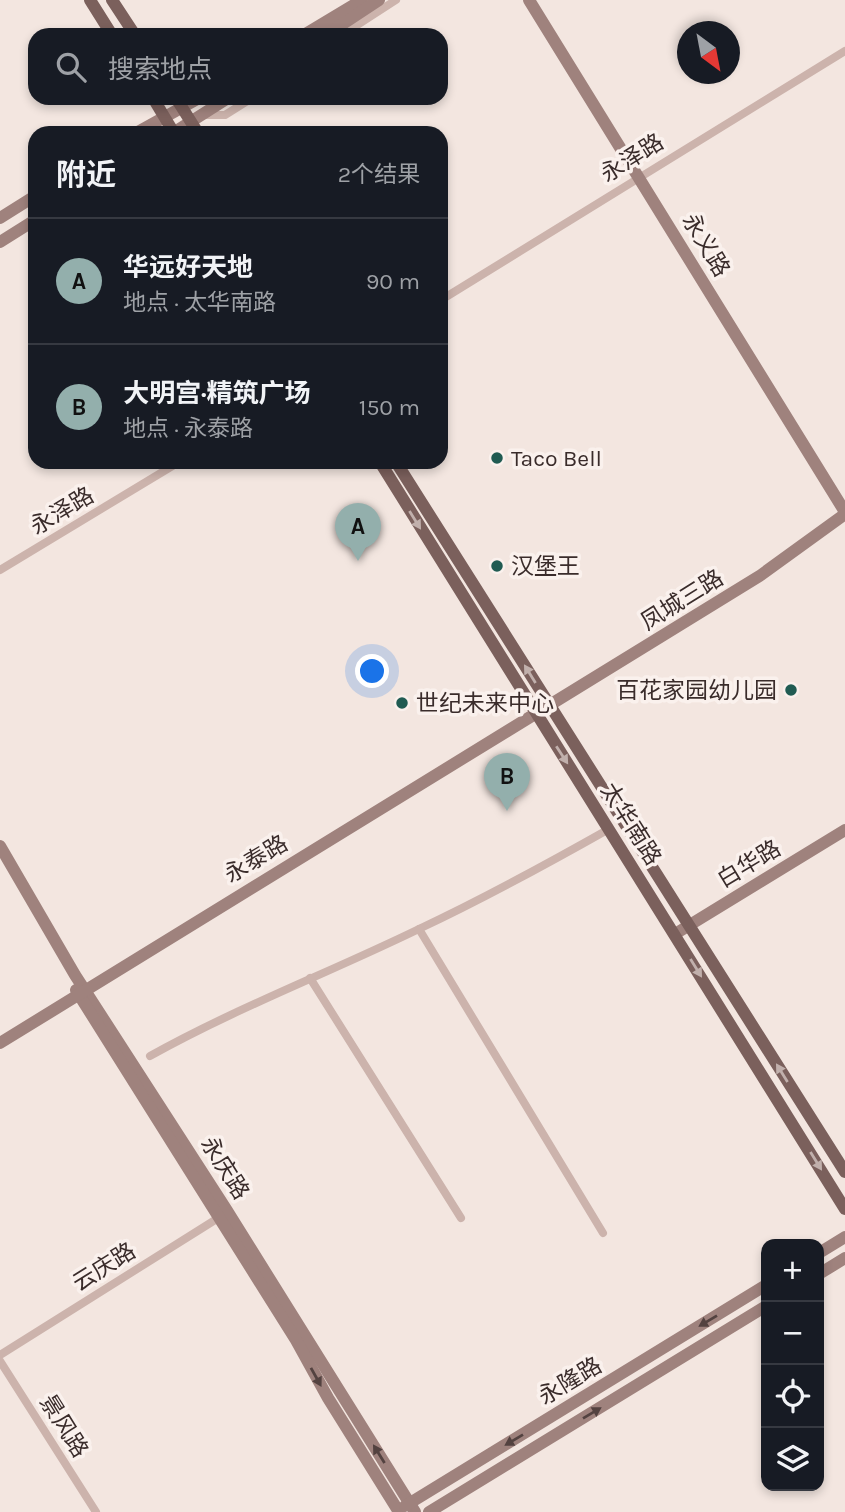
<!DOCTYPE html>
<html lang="zh">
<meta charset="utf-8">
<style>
:root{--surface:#171b24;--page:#20242c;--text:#f1f3f6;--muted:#9ea1a6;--line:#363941;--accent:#93afac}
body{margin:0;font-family:Karla,"Noto Sans SC",sans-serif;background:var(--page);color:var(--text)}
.controls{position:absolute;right:21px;bottom:21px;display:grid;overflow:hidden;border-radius:14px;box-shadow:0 4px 10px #0003}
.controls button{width:63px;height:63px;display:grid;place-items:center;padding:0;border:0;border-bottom:2px solid var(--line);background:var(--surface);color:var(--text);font:35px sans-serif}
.compass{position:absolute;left:677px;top:21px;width:63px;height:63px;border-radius:50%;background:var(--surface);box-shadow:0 4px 10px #0003;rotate:148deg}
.you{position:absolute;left:373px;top:672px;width:24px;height:24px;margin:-18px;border:5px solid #fff;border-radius:50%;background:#1a73e8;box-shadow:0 0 0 10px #1a73e833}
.badge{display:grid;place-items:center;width:46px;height:46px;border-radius:50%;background:var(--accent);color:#111;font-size:23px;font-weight:700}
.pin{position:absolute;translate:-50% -58px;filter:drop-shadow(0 2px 4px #0008)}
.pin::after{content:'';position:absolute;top:37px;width:24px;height:21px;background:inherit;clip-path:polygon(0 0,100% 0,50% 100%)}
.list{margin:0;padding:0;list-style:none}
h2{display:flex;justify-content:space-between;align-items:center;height:91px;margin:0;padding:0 28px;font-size:30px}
h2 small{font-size:23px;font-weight:400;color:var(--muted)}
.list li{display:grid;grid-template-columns:46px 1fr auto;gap:21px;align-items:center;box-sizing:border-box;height:126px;padding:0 28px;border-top:2px solid var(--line)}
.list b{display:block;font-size:26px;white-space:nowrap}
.list p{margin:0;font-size:23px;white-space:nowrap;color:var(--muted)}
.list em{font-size:23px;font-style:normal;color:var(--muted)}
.icon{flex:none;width:38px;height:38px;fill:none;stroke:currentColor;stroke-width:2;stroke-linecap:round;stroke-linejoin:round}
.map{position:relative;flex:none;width:845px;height:1512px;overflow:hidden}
.search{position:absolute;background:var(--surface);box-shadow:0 4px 10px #0003;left:28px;top:28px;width:420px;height:77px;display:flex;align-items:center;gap:18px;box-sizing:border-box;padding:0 24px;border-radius:21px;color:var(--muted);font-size:26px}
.panel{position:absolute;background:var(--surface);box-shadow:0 4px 10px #0003;left:28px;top:126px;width:420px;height:343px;border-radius:21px}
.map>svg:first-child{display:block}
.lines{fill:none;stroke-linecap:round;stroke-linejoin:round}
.street{stroke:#ccb3ac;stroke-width:8}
.secondary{stroke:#9f827d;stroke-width:12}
.primary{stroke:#7b605c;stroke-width:12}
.oneway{fill:#c1b0ac}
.oneway2{fill:#534240}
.poi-dot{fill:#205b52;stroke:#faf1ed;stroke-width:2.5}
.labels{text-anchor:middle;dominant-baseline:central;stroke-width:7;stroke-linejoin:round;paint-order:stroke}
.street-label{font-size:23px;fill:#3a2c2b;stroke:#faf1ed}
.poi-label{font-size:23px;fill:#3a2c2b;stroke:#faf1ed;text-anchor:start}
</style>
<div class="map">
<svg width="845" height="1512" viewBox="0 0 845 1512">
<rect width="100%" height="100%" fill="#f3e6e0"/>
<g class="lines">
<!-- street -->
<g class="street">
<path d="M 342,35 L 396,0"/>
<path d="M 202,115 L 225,115 L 252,98"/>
<path d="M 441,300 L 845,51"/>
<path d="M 0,570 L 179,462"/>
<path d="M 419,929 L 603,1233"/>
<path d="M 310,978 L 461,1218"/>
<path d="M 150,1056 C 238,1007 331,972 421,928 C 485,898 547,864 609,829"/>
<path d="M 0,1355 L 223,1215"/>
<path d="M 0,1361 L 96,1512"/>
</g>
<!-- secondary -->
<g class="secondary">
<path d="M 529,0 L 845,512"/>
<path d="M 304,35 L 362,0"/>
<path d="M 326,35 L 379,0"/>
<path d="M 136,133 L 199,98"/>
<path d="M 173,133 L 228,98"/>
<path d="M 0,218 L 35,196"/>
<path d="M 0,242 L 35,220"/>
<path d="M 0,846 L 75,975 L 226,1209 L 415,1512"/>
<path d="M 675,934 L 845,830"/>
<path d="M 76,990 L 296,1340 L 328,1398 L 399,1512"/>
<path d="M 0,1043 L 761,575 L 845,514"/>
<path d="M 819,1253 L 845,1237"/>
<path d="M 819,1274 L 845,1258"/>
<path d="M 405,1506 L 766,1285"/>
<path d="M 429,1512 L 766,1306"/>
</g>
<!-- primary -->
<g class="primary">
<path d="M 90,0 L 112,35"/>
<path d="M 112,0 L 135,35"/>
<path d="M 153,98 L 174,133"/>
<path d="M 176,98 L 198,133"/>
<path d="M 380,462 L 845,1209"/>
<path d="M 396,462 L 845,1172"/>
</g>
</g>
<!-- one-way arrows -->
<defs><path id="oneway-solid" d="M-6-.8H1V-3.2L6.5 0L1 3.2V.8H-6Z" transform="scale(1.75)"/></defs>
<g class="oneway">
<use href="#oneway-solid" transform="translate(415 520) rotate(58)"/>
<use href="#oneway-solid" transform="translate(530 674) rotate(-122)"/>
<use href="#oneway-solid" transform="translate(562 755) rotate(57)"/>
<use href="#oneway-solid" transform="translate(696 968) rotate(58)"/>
<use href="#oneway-solid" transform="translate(782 1073) rotate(-122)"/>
<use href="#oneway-solid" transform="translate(816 1161) rotate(58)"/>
</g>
<g class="oneway2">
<use href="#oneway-solid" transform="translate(708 1321) rotate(149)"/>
<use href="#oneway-solid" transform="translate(316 1377) rotate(61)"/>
<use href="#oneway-solid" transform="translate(592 1413) rotate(-31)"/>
<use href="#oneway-solid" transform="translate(514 1440) rotate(149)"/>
<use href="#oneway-solid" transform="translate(379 1454) rotate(-122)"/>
</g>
<!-- markers -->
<g class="poi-dot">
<circle cx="497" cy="458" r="7"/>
<circle cx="497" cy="566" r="7"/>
<circle cx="791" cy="690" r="7"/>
<circle cx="402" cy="703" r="7"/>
</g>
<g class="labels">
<!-- street labels -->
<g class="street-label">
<text transform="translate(632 158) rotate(-32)">永泽路</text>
<text transform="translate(706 245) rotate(59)">永义路</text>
<text transform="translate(62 511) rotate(-31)">永泽路</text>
<text transform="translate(682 600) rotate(-32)">凤城三路</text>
<text transform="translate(631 824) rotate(58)">太华南路</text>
<text transform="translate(256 859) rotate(-31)">永泰路</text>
<text transform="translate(749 864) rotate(-31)">白华路</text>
<text transform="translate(225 1168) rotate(58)">永庆路</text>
<text transform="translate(104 1267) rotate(-32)">云庆路</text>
<text transform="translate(570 1381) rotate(-31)">永隆路</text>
<text transform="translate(64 1426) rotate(58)">景风路</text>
</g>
<!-- poi labels -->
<g class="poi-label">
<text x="511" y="458">Taco Bell</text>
<text x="511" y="566">汉堡王</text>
<text x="777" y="690" text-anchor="end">百花家园幼儿园</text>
<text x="416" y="703">世纪未来中心</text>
</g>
</g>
</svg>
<div class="controls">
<button>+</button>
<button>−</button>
<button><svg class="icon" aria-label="locate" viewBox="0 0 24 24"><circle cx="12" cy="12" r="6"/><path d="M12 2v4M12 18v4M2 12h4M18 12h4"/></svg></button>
<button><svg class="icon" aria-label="layers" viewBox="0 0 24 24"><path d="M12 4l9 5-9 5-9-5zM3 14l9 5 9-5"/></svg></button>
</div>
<svg class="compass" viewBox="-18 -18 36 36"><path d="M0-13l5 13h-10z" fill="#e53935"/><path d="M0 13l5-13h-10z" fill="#9ea1a6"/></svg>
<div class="you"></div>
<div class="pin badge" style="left:358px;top:561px">A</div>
<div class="pin badge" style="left:507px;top:811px">B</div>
<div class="search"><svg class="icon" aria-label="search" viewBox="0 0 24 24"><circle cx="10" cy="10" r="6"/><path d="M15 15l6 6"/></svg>搜索地点</div>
<section class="panel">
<h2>附近<small>2个结果</small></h2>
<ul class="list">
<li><span class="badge">A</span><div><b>华远好天地</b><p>地点 · 太华南路</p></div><em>90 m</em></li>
<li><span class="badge">B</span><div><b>大明宫·精筑广场</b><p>地点 · 永泰路</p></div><em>150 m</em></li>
</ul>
</section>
</div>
